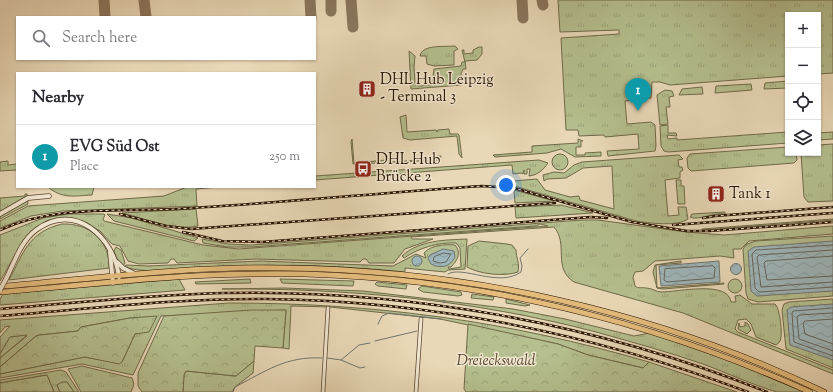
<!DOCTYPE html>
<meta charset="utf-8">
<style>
:root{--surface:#fff;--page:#f7f7f7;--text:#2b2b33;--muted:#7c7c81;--line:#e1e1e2;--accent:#8f2418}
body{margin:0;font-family:"Sorts Mill Goudy",serif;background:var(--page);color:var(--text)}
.controls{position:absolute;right:12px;top:12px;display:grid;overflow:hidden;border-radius:0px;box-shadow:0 1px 3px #0004}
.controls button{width:36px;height:36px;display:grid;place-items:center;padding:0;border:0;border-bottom:1px solid var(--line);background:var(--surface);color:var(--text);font:20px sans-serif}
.you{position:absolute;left:506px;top:185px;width:14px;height:14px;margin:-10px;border:3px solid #fff;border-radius:50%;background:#1a73e8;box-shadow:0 0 0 6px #1a73e833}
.badge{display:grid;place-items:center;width:26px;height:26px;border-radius:50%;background:var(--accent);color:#fff;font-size:13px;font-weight:700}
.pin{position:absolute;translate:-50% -33px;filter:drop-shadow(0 1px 2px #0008)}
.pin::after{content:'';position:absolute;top:21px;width:14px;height:12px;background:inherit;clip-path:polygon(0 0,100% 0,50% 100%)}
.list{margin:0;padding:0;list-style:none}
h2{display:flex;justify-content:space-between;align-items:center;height:52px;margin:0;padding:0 16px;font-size:17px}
h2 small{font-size:13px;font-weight:400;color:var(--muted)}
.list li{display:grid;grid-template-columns:26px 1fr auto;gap:12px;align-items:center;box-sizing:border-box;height:64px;padding:0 16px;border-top:1px solid var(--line)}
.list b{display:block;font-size:15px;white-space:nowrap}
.list p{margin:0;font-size:13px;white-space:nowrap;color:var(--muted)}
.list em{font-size:13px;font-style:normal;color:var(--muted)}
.icon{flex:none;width:22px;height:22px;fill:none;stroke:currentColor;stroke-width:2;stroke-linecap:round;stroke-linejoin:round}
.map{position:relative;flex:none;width:833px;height:392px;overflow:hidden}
.search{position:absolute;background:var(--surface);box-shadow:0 1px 3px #0004;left:16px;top:16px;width:300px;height:44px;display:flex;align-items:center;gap:10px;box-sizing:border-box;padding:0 14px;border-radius:0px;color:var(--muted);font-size:15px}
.panel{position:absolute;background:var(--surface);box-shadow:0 1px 3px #0004;left:16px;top:72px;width:300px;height:116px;border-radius:0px}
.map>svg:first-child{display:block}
.grass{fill:url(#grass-tufts);stroke:#706a48}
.forest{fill:url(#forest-crowns);stroke:#706a48}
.water{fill:url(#water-waves);stroke:#707570}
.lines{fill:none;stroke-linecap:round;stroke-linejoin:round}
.shore{stroke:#64655e;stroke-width:1}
.stream{stroke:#707570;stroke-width:1}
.taxiway{stroke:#8a765c;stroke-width:11}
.minor-casing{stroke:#5a452e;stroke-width:4.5}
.tertiary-casing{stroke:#5a452e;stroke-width:5.5}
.primary-casing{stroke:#2a1400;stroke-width:6}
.minor{stroke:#f1e6d0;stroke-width:3}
.tertiary{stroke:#f1e6d0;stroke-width:4}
.primary{stroke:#e4bc7c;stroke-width:5}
.rail-casing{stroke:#2a1400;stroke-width:2.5}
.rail{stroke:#f1e6d0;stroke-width:1;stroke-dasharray:3;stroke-linecap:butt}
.tertiary-bridge-casing{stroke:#5a452e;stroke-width:5.5;stroke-linecap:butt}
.tertiary-bridge{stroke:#f1e6d0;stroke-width:4}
.labels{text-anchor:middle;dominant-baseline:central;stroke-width:3;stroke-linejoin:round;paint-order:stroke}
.poi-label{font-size:15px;fill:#2a1400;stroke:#f1e6d0;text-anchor:start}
.park-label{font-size:15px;font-style:italic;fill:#54472b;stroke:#f1e6d0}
</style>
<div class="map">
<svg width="833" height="392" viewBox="0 0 833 392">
<defs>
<pattern id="grass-tufts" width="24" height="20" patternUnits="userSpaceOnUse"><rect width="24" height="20" fill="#b5bf8f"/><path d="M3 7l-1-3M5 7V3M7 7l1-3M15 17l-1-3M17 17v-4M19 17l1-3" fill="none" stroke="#9ca37a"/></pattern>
<pattern id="forest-crowns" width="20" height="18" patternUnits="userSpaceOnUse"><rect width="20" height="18" fill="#b5bf8f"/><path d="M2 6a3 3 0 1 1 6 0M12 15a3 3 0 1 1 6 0" fill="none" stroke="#9ca37a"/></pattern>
<pattern id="water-waves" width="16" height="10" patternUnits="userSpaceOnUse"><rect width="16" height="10" fill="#9eb6bb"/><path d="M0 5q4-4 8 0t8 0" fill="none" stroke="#889c9f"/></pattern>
</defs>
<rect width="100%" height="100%" fill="#e9d8b7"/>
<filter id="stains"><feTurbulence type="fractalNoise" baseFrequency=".005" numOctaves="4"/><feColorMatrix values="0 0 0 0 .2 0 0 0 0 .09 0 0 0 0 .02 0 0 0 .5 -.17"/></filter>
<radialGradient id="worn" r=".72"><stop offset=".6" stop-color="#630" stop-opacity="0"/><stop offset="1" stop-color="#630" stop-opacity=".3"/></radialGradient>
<!-- grass -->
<g class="grass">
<path d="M 558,0 L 833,0 L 833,73 L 818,74 L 818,15 L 788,15 L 788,76 L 670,85 L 660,82 L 652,82 L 651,98 L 625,101 L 627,124 L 651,122 L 655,125 L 656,146 L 655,151 L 608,156 L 607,151 L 639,149 L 638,134 L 605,137 L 604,135 L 579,136 L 578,130 L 566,130 L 561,38 L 619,34 L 619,30 L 560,32 Z"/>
<path d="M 455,46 L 458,49 L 454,51 L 454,65 L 434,66 L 427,64 L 426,56 L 420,56 C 422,44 445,47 455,46 Z"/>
<path d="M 479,47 L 482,47 L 482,54 L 477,60 L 465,61 L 466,69 L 463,69 L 461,74 L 461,85 L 411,89 L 409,51 L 415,56 L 414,67 L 415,83 L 418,86 L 432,85 L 434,69 L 461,66 L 462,62 L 465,62 L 462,50 L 464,50 L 464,54 L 473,53 L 473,50 Z"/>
<path d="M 788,81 L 788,88 L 764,89 L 765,83 Z"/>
<path d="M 751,84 L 752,90 L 715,93 L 716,86 Z"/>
<path d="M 702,87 L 703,94 L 679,95 L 682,89 Z"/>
<path d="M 665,90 L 672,91 L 674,96 L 669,97 L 670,107 L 666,107 L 668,124 L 660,125 L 657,95 Z"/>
<path d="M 406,115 L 407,132 L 436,130 L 437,132 L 438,130 L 449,129 L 450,134 L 458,134 L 459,135 L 462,158 L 459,154 L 457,136 L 410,140 L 403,138 L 400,117 Z"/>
<path d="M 668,125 L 668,133 L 676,133 L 677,136 L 667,135 L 668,139 L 677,138 L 677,140 L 788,132 L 788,143 L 668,152 L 664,151 L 661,146 L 660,126 Z"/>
<path d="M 833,132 L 833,139 L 818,140 L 818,133 Z"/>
<path d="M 352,139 L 354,163 L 386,160 L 392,162 L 420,160 L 426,157 L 441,156 L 440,160 L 353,164 L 351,142 Z"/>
<path d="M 578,139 L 583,141 L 581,141 L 581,147 L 576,147 L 576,155 L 585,155 L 585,153 L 601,152 L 601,156 L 575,157 L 561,149 L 547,153 L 495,157 L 493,155 L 532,152 L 532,146 L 578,143 Z"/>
<path d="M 833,144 L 833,201 L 808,202 L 804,197 L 801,153 L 818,153 L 818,145 Z"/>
<path d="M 788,147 L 788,153 L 796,153 L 797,160 L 794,163 L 691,171 L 688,168 L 687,158 L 690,154 Z"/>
<circle cx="560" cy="162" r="8"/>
<path d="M 679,155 L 683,159 L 678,160 L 679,167 L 682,167 L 683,170 L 680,172 L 680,178 L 665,180 L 668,216 L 679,215 L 678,207 L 686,207 L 688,219 C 678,227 648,223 636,221 L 514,186 L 513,181 L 537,179 L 545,190 L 570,197 L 579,196 L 580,200 L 614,209 L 612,166 L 583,168 L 566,178 L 547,179 L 544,181 L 543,175 L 554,172 L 564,173 L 574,165 L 582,162 Z"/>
<path d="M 539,160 L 548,163 C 543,170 538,175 529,176 L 530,169 L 527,169 L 527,174 L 524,174 L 524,170 L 523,174 L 521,173 L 513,174 L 512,165 L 315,180 L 315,176 Z"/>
<path d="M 8,161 L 8,165 L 17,164 L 17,170 L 0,171 L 0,162 Z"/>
<path d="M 676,180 L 681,180 L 681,186 L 684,186 L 685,204 L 678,204 Z"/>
<path d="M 48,187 L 94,187 L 92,195 C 74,196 62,199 48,187 Z"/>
<path d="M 187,187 L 218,187 L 196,189 L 197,206 L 62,211 L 31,216 L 0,228 L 0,221 L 28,206 L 164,196 Z"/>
<path d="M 514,190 L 554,201 L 515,203 Z"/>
<path d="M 25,194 L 27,194 L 28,204 L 0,219 L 0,198 L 25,196 Z"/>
<path d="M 561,205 L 593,213 L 516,218 L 515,207 Z"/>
<path d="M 196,209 L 198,226 C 174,231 146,219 122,213 Z"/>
<path d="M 725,212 L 725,214 C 714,212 698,221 690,217 L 692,214 Z"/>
<path d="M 68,214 L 104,214 L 105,215 L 103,219 L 104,221 L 203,245 L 239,249 L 548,226 L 540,224 L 536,226 L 251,247 L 227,247 L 203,243 L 202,239 L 228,244 L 251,245 L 582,220 L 598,220 L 686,232 L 724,235 L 833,226 L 833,234 L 749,241 L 741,249 L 733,249 L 734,258 L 720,256 L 655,261 L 643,271 L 635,272 L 633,277 L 635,286 C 638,289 642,287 646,288 C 652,288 656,292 661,292 C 678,292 728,280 731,302 L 736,302 L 735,296 L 740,295 L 752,304 L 775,304 C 780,308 783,335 780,341 C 779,343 777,344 776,345 L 756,337 L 751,324 L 746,319 L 738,320 L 735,329 L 738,332 L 833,370 L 833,374 L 683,313 L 574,282 C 552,268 569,244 554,227 L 411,237 L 412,239 L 433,239 L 405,249 L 394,263 L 369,263 L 366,259 L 363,259 L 360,262 L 256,259 L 177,263 L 174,259 L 171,259 L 168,263 L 139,264 L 128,261 L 120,246 L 112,244 L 100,231 L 83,221 L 68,218 L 52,220 L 36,227 L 25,238 L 0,281 L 0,235 L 43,218 Z"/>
<path d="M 107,214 L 132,218 L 198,238 L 194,241 L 114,221 Z"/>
<path d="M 833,219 L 833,220 L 702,230 L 702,229 Z"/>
<path d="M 62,224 C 89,223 110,240 109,268 L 9,280 C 23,254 28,232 62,224 Z"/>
<path d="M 833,236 L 833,296 L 758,302 L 748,299 L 746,293 L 743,249 L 747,244 L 756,241 Z"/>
<path d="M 467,239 L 465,269 L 448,270 L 445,272 L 405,268 L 405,272 C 348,266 291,264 234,266 C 206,266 151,276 125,267 L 126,265 L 148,266 L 260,261 L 393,266 L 416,254 L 426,258 L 424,253 C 431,245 445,244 455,245 C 462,253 457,261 451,267 L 448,267 L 449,269 L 461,267 L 460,248 L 456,243 C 438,242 419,248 404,258 L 402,256 C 419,240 445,240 467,239 Z"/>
<path d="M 116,247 L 121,250 L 125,263 L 123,266 L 118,261 L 114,251 Z"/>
<path d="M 681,261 L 681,263 L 656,265 L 657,288 L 724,283 L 724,284 L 663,289 L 657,288 L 653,272 L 655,265 Z"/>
<circle cx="735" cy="286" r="7"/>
<path d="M 179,279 L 185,290 L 0,305 L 0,299 L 3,294 Z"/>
<path d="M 250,279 L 251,283 L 196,284 L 195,282 Z"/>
<path d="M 280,279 L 354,281 L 353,286 L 282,283 Z"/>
<path d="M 377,282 L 407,285 L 406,289 L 378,286 L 375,284 Z"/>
<path d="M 422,286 L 461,292 L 462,295 L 458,296 L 423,292 L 418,289 Z"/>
<path d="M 284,288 L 363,291 L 513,309 L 565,319 L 634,336 L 650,333 L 728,360 L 804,392 C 796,392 785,392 777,392 C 753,385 727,373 703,364 C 668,352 632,342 596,332 C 474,300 348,288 222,289 Z"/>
<path d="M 472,294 L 494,297 L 493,300 L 471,298 Z"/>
<path d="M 506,299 L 530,305 L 525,306 L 506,303 Z"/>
<path d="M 833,299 L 833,368 L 786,349 L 782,310 L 784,304 L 789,302 Z"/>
<path d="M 229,303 C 375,303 509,321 649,362 L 643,368 L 588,355 L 558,344 L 440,319 L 330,307 L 291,306 L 289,349 L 283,348 L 286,310 L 161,316 L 133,375 L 82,364 L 0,378 L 0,374 L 84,357 L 119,363 L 122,362 L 135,334 L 157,317 L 130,318 L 81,327 L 78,331 L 40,335 L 36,336 L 0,367 L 0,358 L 27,336 L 10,337 L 0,354 L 0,337 L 10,326 L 5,327 L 0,333 L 0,320 Z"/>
<path d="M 745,322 L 748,324 L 751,330 L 747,334 L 738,329 L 739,323 L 740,327 L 745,326 Z"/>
<path d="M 254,361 L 253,373 L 235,387 L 232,392 L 183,392 L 184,375 L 186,371 L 236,376 Z"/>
<path d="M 82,366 L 132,378 L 134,384 L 131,392 L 81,392 L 68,369 Z"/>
<path d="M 61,370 L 66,372 L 79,392 L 74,392 L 67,382 L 57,385 L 60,392 L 54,392 L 47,375 L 0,383 L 0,380 Z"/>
</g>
<!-- forest -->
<g class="forest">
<path d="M 479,241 L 507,244 L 512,245 L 516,250 C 516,258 520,263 518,272 C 504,277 479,274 467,267 L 468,246 Z"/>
<path d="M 251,310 L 286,310 L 283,348 L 255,346 L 254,361 L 236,376 L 186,371 L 184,375 L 183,392 L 142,392 L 138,386 L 138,373 L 164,316 Z"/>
<path d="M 157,316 L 149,332 L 135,334 L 122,362 L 119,364 L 85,357 L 0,374 L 0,367 L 36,336 L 40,335 L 78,331 L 81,327 L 130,318 Z"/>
<path d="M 468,324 L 558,344 L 588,355 L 643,368 L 649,362 L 737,392 L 466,392 L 464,389 Z"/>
<path d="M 27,335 L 0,358 L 0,354 L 10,337 Z"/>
<path d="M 47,375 L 54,392 L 0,392 L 0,383 Z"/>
<path d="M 62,382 L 67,382 L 74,392 L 60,392 L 57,385 Z"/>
</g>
<!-- water -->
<g class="water">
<path d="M 833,241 L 833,291 L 757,296 L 751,291 L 748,251 L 754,247 Z"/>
<path d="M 443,249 L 454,251 L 455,257 C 450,267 441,269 431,264 L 428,258 L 430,255 Z"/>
<circle cx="417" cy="261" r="5"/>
<path d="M 719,261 L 720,282 L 661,286 L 659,266 Z"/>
<circle cx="736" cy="269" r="5.5"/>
<path d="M 833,304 L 833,360 L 790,345 L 787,310 L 791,307 Z"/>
</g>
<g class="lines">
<!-- shore -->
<g class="shore">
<path d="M 833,245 L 756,250 L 752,254 L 755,288 L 759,292 L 833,287"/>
<path d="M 833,250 L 759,255 L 757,257 L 761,287 L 833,282"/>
<path d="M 444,253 L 451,254 L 446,262 L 440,263 L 433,261 L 434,257 Z"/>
<path d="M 833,256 L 766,261 L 764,263 L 767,280 L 833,276"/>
<path d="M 713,266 L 715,268 L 714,278 L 667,282 L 664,280 L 665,269 Z"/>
<path d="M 833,308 L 793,311 L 792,313 L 794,342 L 833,356"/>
<path d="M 833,313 L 799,315 L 797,317 L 799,339 L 833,351"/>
<path d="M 833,319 L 805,321 L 803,323 L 805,334 L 833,344"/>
</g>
<!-- stream -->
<g class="stream">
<path d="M 448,274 C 462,265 499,288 521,272 L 522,266 L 520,258 L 528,249"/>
<path d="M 444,303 L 444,300"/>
<path d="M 378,324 L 382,316 L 389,313 L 441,319"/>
<path d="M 375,341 L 417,331"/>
<path d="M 327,358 L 341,360 L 359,345 L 370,343"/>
<path d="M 341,360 L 360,368 L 365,367"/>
<path d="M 233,392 L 235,387 C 266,371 286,356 322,358"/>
</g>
<!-- taxiway -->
<g class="taxiway">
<path d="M 104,0 L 105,17"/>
<path d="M 144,0 L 146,17"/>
<path d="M 310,0 L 311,17"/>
<path d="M 331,0 L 331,11"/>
<path d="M 351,0 L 353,27"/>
<path d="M 522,0 L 523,18"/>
<path d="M 542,0 L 543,5"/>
</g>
<defs>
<g id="minor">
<path d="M 323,392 L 328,308"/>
<path d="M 416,392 L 421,319"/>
</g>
<g id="tertiary">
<path d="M 0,214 L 28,198 L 49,196"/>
<path d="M 110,252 L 113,283"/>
<path d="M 117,262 L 123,268 L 135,274"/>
<path d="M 6,279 C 14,263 21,241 36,230 C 75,201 114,237 119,277"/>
</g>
<g id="primary">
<path d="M 6,286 C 98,278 190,266 283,268 C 469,270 656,311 824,392"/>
<path d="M 2,292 C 85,285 168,275 251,274 C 443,270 635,313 810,392"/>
</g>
</defs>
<!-- minor casing -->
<use href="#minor" class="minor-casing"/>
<!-- tertiary casing -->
<use href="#tertiary" class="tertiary-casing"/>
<!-- primary casing -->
<use href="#primary" class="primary-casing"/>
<!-- minor -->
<use href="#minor" class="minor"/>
<!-- tertiary -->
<use href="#tertiary" class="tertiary"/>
<!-- primary -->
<use href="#primary" class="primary"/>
<defs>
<g id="rail">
<path d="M 120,214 L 166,226 L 191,229 L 555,203"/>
<path d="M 703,218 L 715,216 L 833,207"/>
<path d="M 673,225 L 833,213"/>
<path d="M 0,230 C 55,205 117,212 176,209 C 278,203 380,193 482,186 L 514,188 L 632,222 L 687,231 L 709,231 L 833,222"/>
<path d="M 183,232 L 222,241 L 262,242 L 591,217 L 607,218"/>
<path d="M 0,309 C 74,303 148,295 223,293 C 408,289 595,323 767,392"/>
<path d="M 0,316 C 89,309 178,298 267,299 C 432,301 594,334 748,392"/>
</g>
</defs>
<!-- rail casing -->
<use href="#rail" class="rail-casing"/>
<!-- rail -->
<use href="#rail" class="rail"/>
<defs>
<path id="tertiary-bridge" d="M 0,290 L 6,279"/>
</defs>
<!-- tertiary-bridge casing -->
<use href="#tertiary-bridge" class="tertiary-bridge-casing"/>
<!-- tertiary-bridge -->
<use href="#tertiary-bridge" class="tertiary-bridge"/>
</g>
<!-- icons -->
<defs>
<symbol id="building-square" viewBox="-11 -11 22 22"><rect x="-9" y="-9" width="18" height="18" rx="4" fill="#8f2418" stroke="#f1e6d0"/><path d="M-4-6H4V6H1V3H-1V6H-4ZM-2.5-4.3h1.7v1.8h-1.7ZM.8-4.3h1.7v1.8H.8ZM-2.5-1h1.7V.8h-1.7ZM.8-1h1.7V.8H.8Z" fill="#fff"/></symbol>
<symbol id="bus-square" viewBox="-11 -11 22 22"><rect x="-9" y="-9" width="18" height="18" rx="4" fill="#8f2418" stroke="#f1e6d0"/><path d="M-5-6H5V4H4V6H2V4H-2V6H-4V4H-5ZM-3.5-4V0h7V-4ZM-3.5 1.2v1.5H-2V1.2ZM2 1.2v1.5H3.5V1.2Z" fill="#fff"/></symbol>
</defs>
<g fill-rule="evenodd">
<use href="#building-square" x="357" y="79" width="20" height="20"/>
<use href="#bus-square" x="353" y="159" width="20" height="20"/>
<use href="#building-square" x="706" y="184" width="20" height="20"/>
</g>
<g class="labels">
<!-- poi labels -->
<g class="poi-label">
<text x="380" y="80">DHL Hub Leipzig<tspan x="380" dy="17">- Terminal 3</tspan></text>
<text x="376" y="160">DHL Hub<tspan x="376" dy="17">Brücke 2</tspan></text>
<text x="729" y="194">Tank 1</text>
</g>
<!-- park labels -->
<g class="park-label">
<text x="496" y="361">Dreieckswald</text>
</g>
</g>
<rect width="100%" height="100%" filter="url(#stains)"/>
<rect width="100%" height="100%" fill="url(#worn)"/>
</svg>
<div class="controls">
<button>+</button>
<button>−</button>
<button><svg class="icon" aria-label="locate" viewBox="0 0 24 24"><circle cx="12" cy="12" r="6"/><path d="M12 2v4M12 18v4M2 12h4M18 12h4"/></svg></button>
<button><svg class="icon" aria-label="layers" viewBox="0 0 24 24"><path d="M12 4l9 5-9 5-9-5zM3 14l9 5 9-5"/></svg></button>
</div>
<div class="you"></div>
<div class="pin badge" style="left:638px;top:111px;background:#0f9aa8">1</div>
<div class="search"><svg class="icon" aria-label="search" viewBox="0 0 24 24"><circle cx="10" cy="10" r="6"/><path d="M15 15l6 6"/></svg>Search here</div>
<section class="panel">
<h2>Nearby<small></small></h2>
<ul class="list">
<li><span class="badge" style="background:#0f9aa8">1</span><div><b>EVG Süd Ost</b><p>Place</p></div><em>250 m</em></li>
</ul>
</section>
</div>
